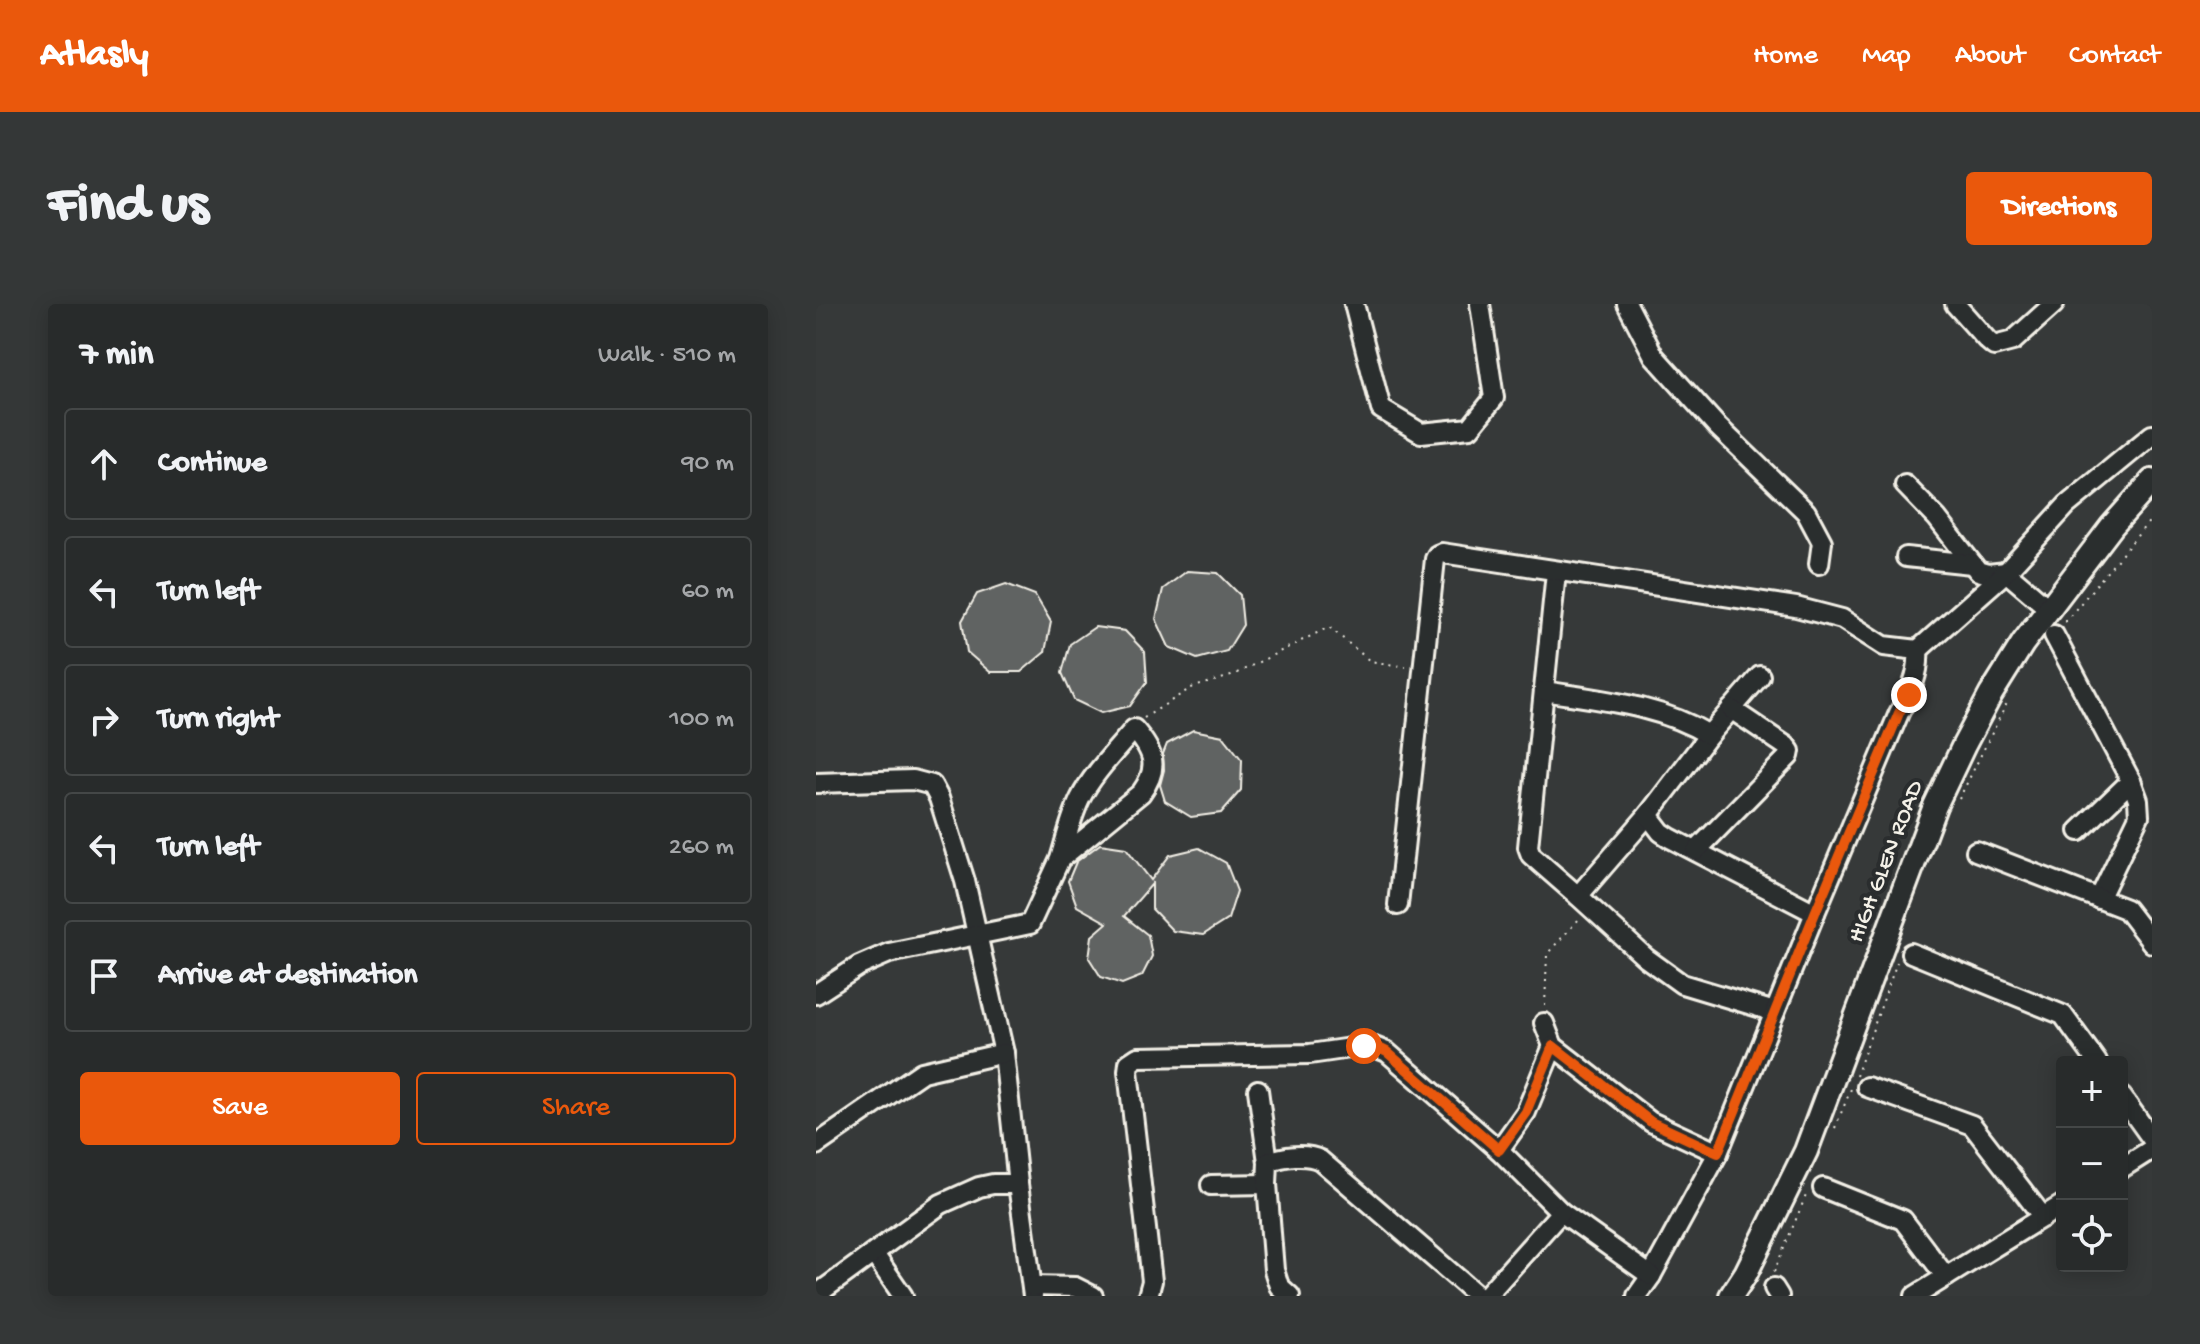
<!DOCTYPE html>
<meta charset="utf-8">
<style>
:root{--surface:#282b2b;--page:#343737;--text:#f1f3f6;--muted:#a5a7a9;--line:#444747;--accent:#ea580c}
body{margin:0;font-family:"Gochi Hand",sans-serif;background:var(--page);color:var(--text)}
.controls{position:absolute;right:24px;bottom:24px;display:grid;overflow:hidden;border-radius:8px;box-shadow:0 4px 20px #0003}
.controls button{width:72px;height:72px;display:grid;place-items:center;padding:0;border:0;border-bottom:2px solid var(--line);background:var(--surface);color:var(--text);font:40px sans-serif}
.stop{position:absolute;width:24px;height:24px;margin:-18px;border:6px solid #ea580c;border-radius:50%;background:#fff}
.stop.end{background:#ea580c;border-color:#fff;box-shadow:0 2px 8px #0008}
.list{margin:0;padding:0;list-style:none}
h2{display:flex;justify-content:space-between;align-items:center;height:104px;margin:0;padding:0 32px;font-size:34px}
h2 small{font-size:26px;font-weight:400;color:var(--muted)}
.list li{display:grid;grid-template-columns:52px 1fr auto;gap:24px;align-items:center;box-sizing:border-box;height:112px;margin:0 16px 16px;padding:0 16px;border:2px solid var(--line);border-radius:8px}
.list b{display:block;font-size:30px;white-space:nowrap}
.list em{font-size:26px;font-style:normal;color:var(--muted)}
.actions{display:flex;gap:16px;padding:24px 32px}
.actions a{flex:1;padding:18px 0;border:2px solid var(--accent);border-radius:8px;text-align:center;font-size:28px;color:var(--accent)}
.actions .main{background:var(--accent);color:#fff}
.icon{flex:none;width:44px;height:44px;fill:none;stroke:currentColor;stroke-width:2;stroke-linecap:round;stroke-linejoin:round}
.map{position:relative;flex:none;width:1336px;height:992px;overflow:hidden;border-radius:8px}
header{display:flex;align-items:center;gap:48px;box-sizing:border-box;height:112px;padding:0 40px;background:var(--accent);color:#fff}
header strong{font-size:38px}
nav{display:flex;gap:44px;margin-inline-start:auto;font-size:28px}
.intro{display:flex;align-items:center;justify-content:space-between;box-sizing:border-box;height:192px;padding:0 48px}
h1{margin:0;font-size:56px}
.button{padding:20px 36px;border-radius:8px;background:var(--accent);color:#fff;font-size:28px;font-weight:700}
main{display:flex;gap:48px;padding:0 48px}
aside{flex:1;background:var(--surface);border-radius:8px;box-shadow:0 4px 20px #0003}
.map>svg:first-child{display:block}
.building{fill:#616362;stroke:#f4f1e8;stroke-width:2}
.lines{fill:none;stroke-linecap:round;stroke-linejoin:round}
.minor-casing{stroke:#f4f1e8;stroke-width:24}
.major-casing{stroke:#f4f1e8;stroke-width:28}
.path{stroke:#f4f1e8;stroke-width:2;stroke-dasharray:2 6;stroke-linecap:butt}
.minor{stroke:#2a2d2e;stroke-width:18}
.major{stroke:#2a2d2e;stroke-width:22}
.route{stroke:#ea580c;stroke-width:10}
.labels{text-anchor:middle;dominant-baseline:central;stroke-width:8;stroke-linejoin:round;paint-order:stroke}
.street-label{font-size:24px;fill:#f4f1e8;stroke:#2a2d2e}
</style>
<header>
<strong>Atlasly</strong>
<nav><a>Home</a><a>Map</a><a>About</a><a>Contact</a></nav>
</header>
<div class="intro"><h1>Find us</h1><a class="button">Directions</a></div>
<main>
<aside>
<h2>7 min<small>Walk · 510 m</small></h2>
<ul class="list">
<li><svg class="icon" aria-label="ahead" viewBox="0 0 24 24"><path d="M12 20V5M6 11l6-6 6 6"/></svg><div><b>Continue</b></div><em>90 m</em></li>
<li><svg class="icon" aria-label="left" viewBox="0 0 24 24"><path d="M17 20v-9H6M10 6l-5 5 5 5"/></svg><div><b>Turn left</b></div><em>60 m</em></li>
<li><svg class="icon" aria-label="right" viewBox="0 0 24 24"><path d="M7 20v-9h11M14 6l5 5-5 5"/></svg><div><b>Turn right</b></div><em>100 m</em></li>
<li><svg class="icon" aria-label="left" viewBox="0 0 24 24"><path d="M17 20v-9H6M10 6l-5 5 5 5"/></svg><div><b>Turn left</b></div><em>260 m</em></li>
<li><svg class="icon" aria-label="arrive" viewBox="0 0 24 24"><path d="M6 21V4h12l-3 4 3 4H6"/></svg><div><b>Arrive at destination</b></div></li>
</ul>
<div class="actions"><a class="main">Save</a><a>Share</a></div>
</aside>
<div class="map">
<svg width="1336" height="992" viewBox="0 0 1336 992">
<rect width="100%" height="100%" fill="#363939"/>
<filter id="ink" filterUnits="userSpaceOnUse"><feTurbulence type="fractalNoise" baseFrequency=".0125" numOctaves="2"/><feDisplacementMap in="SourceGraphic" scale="16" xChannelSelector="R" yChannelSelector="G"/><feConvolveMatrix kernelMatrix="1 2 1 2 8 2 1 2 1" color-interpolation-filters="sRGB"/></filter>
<g filter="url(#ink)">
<!-- building -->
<g class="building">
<path d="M 371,267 L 402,269 L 424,291 L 427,321 L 411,347 L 381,355 L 353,343 L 340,315 L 347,285 Z"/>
<path d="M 190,280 L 219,291 L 235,318 L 229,348 L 205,368 L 174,368 L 151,348 L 146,317 L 161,290 Z"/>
<path d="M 279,323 L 309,327 L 329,348 L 331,378 L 314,402 L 285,409 L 258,396 L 246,369 L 254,340 Z"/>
<path d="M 377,426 L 407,432 L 426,456 L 425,486 L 405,509 L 375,513 L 349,497 L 344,481 L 348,466 L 347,450 L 351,440 Z"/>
<path d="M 284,540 L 310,544 L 335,576 L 354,551 L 383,544 L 410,559 L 421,587 L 412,615 L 387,631 L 357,627 L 336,605 L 336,580 L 308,612 L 332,631 L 336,652 L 326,672 L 306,680 L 285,673 L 273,654 L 276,632 L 291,619 L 261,602 L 252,577 L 260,558 Z"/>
</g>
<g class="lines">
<defs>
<g id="minor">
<path d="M 538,0 L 565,105 L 605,129 L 654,124 L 678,94 L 664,0"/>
<path d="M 811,0 L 838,52 L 901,122 L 990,208 L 1006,238 L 1003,260"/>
<path d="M 1139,0 L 1171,36 L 1178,42 L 1197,37 L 1238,0"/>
<path d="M 1089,181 L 1121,214 L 1162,267 L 1172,270 L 1190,268 L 1232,304"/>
<path d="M 1090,253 L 1156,260"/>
<path d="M 740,268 L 712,543 L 715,551 L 762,592 L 832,511 L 893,431 L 944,372"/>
<path d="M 1238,331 L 1315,477 L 1322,496 L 1323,512 L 1283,595"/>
<path d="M 1102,346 L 1190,268 L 1251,201 L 1336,131"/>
<path d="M 728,387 C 785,396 843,401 893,431"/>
<path d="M 0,479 L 97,476 L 116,481 L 123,494 L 149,577 L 188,749 L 202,880 L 217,992"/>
<path d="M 832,511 L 845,528 L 854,534 L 999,609"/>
<path d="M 1263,527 L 1315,477"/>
<path d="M 880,547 L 973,452 L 974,447 L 970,442 L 915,405"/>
<path d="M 1160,547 L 1310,605 L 1336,639"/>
<path d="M 762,592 L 830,654 L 866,680 L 959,708"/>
<path d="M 582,601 L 619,255 L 621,251 L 626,249 L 980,303 L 1026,315 L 1068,342 L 1102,346 C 1104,370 1094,389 1083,409 L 999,609 L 902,849 L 835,972 L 821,992"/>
<path d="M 1095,649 L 1247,711 L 1281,758"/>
<path d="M 0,690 L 43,662 L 73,649 L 214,620 L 244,555 L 325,489 C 344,463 338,448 318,425 C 300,447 277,469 264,495 C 255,514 250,535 244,555"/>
<path d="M 728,719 L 737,742 L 835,818 L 902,849"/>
<path d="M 1051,783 L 1156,821 L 1227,913"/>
<path d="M 442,786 L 452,858"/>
<path d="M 1306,793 L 1336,835"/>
<path d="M 0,841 L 106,768 L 188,749"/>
<path d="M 683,846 L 710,808 L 737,742"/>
<path d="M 1306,864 L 1336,845"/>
<path d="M 395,881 L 451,880"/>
<path d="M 1007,884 L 1087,916 L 1130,973"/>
<path d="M 58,950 L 87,992"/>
<path d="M 216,982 L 259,983 L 277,992"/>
<path d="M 958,984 L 963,992"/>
<path d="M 0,991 L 125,900 L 163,883 L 177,880 L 202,880"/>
<path d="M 332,992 L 336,977 L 312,767 L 313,759 L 322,753 L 494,750 L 548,742 L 556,742 L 571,748 L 683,846 L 745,908 L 835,972"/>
<path d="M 474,992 L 463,982 L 458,966 L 451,880 L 452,858 C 467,852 490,849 504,856 L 662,992"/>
<path d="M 670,992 L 745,908"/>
<path d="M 1099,992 L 1246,901"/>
</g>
<path id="major" d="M 915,992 L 930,969 L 990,847 L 1119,502 L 1148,441 L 1175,390 L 1207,339 L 1296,222 L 1336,177"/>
</defs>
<!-- minor casing -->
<use href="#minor" class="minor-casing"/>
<!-- major casing -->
<use href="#major" class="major-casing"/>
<!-- path -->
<g class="path">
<path d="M 1249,318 L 1336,214"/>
<path d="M 328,414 L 375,384 L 415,372 L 513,323 L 554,357 L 590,363"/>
<path d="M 1143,495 L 1192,397"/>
<path d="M 729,702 L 731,650 L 764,614"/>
<path d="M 1040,772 L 1081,658"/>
<path d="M 1019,824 L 1035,785"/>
<path d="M 958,968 L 991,889"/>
</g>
<!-- minor -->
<use href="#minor" class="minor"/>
<!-- major -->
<use href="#major" class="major"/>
</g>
</g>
<g class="lines" filter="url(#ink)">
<!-- route -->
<path class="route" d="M 548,742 L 563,744 L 571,748 L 683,846 L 710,808 L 737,742 L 835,818 L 902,849 L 999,609 L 1083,409 L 1093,391"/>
</g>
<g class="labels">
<!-- street labels -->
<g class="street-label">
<text transform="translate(1071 558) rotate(-69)">HIGH GLEN ROAD</text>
</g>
</g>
</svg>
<div class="controls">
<button>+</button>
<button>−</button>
<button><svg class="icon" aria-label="locate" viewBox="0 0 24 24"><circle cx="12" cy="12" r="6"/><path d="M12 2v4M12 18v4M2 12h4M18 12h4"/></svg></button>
</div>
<div class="stop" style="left:548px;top:742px"></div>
<div class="stop end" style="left:1093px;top:391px"></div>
</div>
</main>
